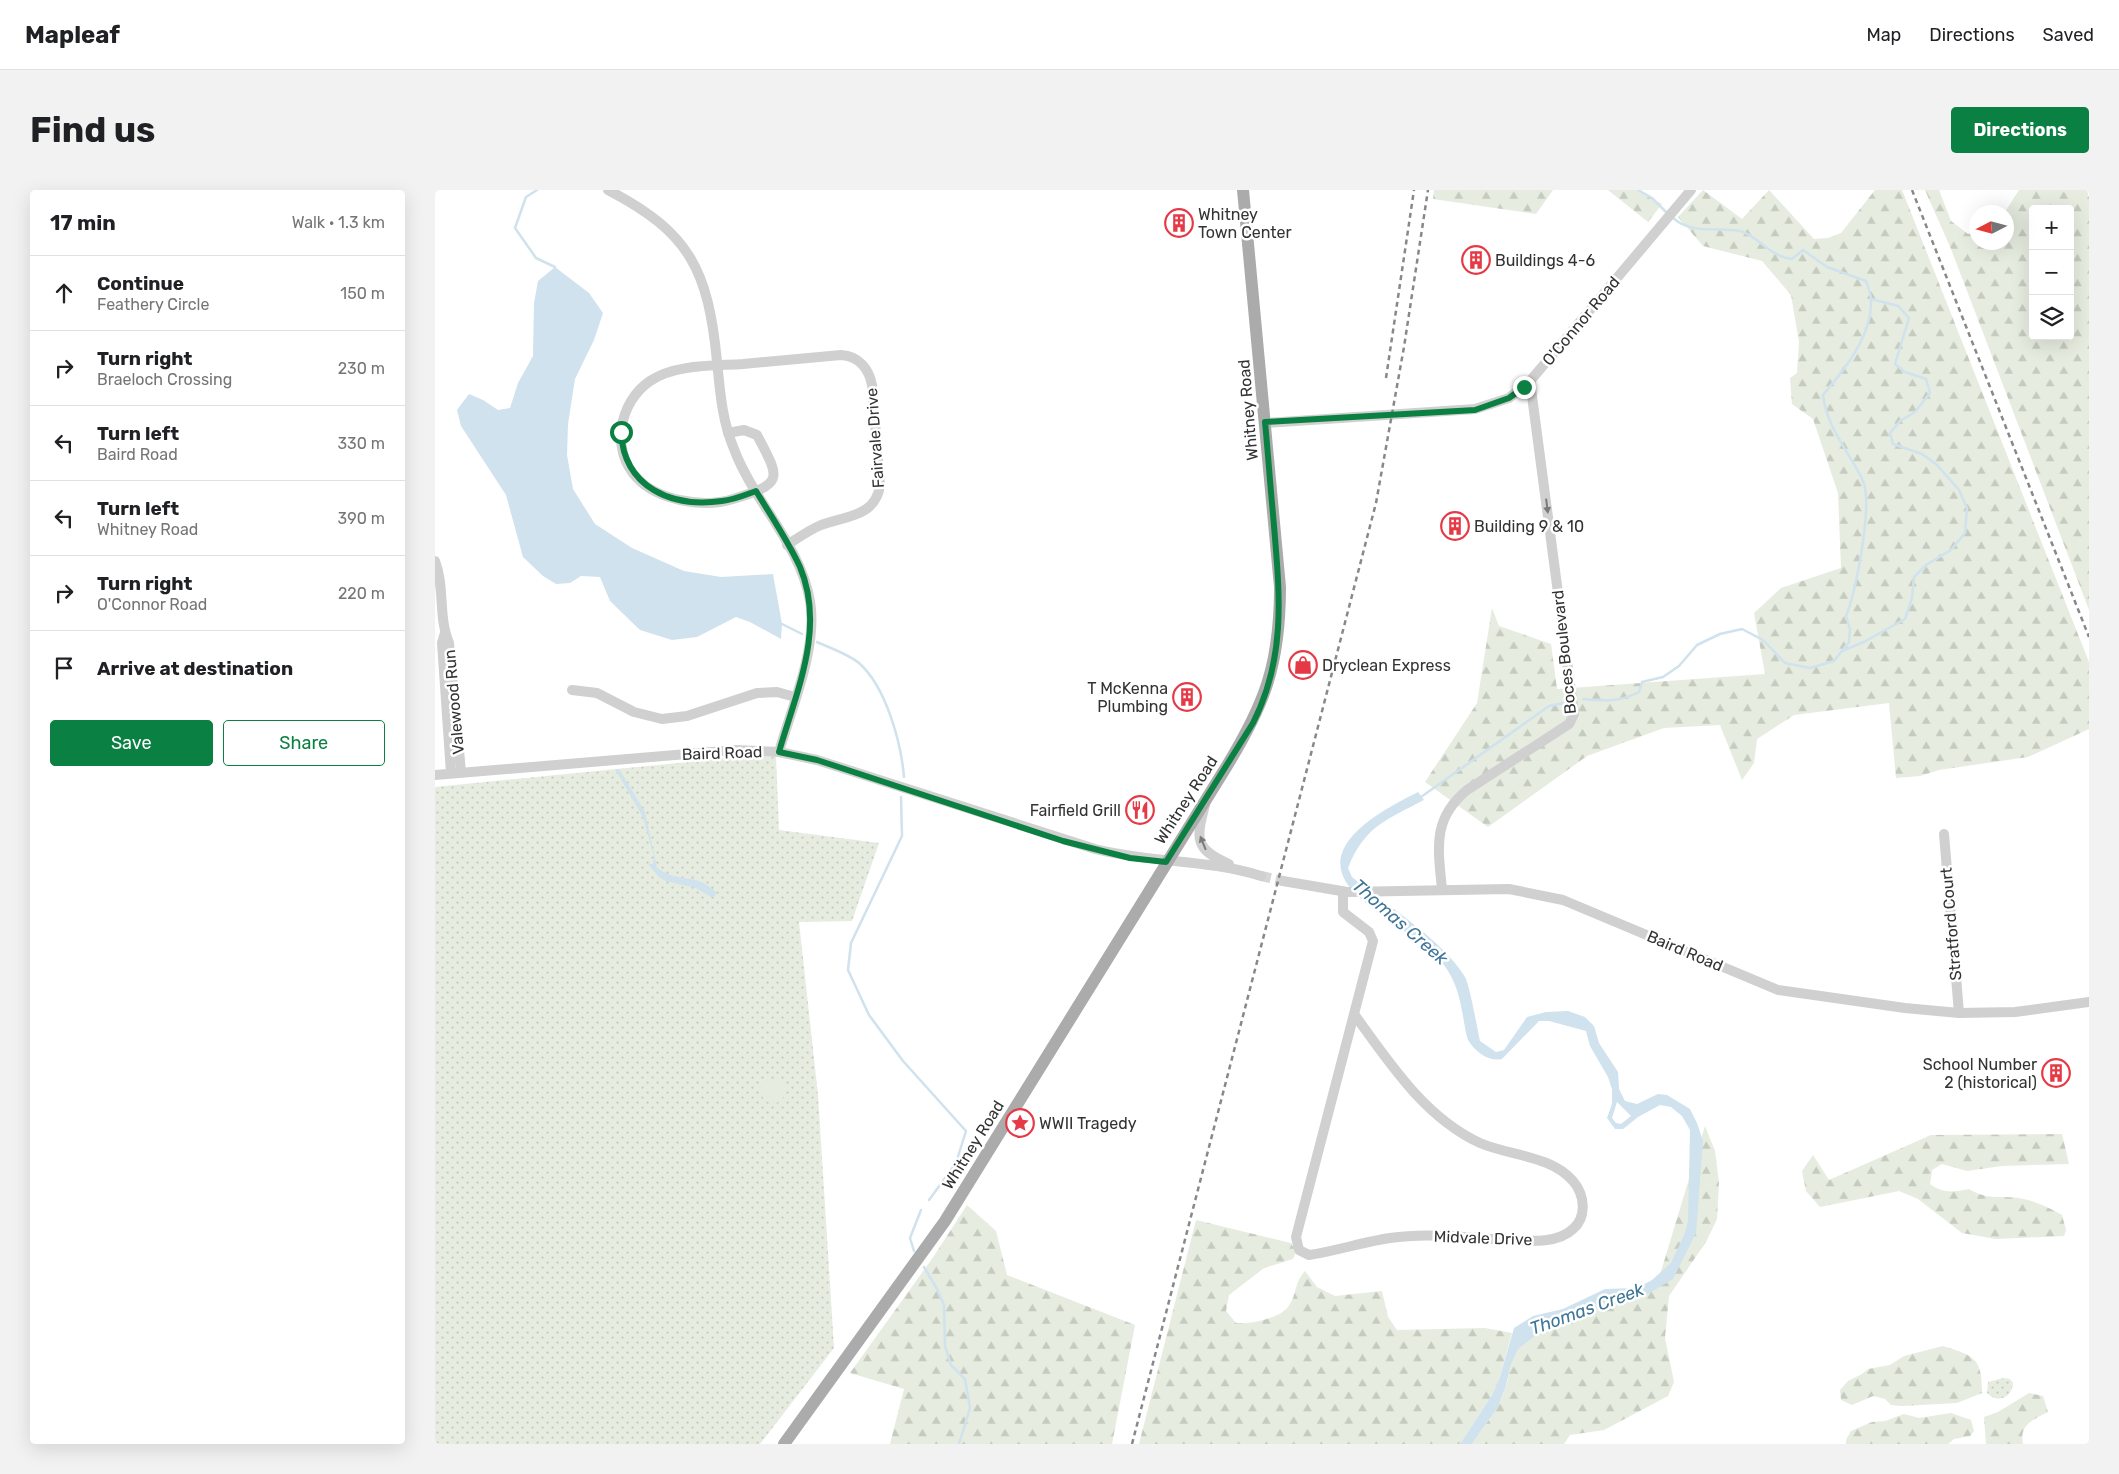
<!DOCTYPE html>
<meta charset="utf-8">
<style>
:root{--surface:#fff;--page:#f2f2f2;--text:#202124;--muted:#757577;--line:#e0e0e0;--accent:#0b8043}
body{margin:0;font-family:Rubik,sans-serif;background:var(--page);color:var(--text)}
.controls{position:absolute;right:15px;top:15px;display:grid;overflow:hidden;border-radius:5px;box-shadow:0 5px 20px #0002}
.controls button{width:45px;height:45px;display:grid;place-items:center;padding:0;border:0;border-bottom:1px solid var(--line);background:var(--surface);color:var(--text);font:25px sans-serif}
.compass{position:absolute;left:1534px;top:15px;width:45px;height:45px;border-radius:50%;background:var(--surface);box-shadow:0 5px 20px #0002;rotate:264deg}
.stop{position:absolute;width:15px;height:15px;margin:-11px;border:4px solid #0b8043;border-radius:50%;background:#fff}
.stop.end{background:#0b8043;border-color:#fff;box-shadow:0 1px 5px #0008}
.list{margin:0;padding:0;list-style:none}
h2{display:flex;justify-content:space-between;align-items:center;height:65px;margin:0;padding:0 20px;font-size:21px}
h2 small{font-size:16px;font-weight:400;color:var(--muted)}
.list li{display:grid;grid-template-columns:32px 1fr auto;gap:15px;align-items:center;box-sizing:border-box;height:75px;padding:0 20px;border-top:1px solid var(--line)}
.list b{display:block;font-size:19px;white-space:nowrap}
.list p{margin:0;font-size:16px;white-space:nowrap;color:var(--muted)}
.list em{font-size:16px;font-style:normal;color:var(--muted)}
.actions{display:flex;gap:10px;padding:15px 20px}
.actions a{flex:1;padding:11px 0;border:1px solid var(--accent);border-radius:5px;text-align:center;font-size:18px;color:var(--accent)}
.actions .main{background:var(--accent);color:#fff}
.icon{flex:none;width:28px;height:28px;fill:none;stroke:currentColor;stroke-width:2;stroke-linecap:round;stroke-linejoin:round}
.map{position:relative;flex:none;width:1654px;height:1254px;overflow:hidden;border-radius:5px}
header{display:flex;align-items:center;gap:30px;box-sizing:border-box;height:70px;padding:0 25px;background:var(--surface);border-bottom:1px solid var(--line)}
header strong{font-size:24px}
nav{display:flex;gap:28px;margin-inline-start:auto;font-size:18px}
.intro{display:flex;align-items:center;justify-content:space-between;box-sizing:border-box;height:120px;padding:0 30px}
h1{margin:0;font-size:35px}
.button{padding:12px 22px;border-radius:5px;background:var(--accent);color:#fff;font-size:18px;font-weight:700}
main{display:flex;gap:30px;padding:0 30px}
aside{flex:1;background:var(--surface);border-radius:5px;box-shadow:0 5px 20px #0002}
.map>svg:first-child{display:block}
.grass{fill:url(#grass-dots)}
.forest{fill:url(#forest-firs);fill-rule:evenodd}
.pitch{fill:#e6ecdf}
.water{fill:#cfe2ee;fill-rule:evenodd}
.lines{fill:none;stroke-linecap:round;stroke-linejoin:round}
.stream{stroke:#cfe2ee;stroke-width:2.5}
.minor-tunnel{stroke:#d6d6d6;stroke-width:10;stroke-dasharray:10 5;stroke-linecap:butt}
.minor{stroke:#d0d0d0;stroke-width:10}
.major{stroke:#ababab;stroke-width:12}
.rail{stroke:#888;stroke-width:2.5;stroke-dasharray:5 4;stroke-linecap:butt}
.oneway{fill:#7a7a7a}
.route{stroke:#0b8043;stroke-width:6}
.labels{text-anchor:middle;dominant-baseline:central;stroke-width:5;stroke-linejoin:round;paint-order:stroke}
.poi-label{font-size:16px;fill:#333;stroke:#fff;text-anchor:start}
.street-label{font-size:16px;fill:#333;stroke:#fff}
.water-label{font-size:18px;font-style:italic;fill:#3f7597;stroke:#fff}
</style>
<header>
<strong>Mapleaf</strong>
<nav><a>Map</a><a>Directions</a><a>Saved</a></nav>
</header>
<div class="intro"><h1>Find us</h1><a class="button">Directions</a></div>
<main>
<aside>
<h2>17 min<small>Walk · 1.3 km</small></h2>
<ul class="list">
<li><svg class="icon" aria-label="ahead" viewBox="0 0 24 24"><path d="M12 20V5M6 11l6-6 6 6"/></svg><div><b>Continue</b><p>Feathery Circle</p></div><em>150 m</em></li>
<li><svg class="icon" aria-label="right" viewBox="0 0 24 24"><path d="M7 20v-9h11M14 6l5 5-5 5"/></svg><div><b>Turn right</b><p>Braeloch Crossing</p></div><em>230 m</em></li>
<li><svg class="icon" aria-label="left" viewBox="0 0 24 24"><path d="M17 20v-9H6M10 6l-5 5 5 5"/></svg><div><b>Turn left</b><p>Baird Road</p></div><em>330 m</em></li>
<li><svg class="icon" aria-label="left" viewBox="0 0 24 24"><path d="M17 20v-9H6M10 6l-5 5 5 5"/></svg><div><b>Turn left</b><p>Whitney Road</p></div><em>390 m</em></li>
<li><svg class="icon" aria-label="right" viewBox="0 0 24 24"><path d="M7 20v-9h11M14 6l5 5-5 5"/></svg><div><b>Turn right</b><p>O'Connor Road</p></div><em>220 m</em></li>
<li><svg class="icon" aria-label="arrive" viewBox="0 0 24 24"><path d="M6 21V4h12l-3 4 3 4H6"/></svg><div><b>Arrive at destination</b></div></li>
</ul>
<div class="actions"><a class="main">Save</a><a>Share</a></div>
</aside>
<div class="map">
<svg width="1654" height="1254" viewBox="0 0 1654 1254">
<defs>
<pattern id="grass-dots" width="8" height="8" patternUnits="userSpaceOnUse" patternTransform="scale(1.25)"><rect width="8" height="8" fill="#e6ecdf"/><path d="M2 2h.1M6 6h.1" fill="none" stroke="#c6cbc0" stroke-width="1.8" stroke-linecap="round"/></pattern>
<pattern id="forest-firs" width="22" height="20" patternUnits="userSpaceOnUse" patternTransform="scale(1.25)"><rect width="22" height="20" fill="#e6ecdf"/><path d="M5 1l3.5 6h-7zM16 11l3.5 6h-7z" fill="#c6cbc0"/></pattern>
</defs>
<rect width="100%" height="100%" fill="#fff"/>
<!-- grass -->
<g class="grass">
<path d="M 314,566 L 341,567 L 344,640 L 444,653 L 417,731 L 364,732 L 383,905 L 399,1158 L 325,1254 L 0,1254 L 0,597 Z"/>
<path d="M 1568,1188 L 1575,1189 L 1578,1193 C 1577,1208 1562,1214 1552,1203 L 1553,1192 Z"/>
</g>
<!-- forest -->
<g class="forest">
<path d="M 999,0 L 1118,0 L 1101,24 L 998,9 Z"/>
<path d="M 1173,0 L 1201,0 L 1227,14 L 1213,32 Z"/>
<path d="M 1268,0 L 1307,29 L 1334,0 L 1379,49 L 1393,48 L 1406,43 L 1440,0 L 1467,0 L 1654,472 L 1654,539 L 1593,567 L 1504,580 L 1485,586 L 1461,588 L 1454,513 L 1359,525 L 1322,549 L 1319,573 L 1307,590 L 1285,535 L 1229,538 L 1152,566 L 1053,637 L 990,592 L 1042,513 L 1057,418 L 1064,436 L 1116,454 L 1122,499 L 1330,484 L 1319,423 L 1346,398 L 1406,378 L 1403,303 L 1378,229 L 1357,214 L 1355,188 L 1362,183 L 1364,152 L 1356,105 L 1327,71 L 1268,56 L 1243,27 Z"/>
<path d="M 1490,0 L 1504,0 L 1516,31 L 1533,44 L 1541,41 L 1542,52 L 1572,52 L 1572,22 L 1570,22 L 1584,0 L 1652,0 L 1654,8 L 1654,420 L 1516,59 ZM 1598,19 L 1635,19 L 1635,146 L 1598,146 Z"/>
<path d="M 1270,936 L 1280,961 L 1284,993 L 1282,1029 L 1271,1052 L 1234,1106 L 1230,1148 L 1239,1192 L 1233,1206 L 1169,1240 L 1135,1245 L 1129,1254 L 1037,1254 C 1049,1237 1061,1221 1069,1202 C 1075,1188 1073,1170 1083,1159 C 1099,1141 1155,1114 1177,1109 C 1193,1105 1208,1107 1221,1098 Z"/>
<path d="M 1627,944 L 1634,974 L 1567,976 L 1532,981 L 1507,974 L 1497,980 L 1495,994 C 1508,1004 1519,1002 1534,999 C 1555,1011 1562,1005 1583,1008 C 1598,1010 1613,1017 1627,1025 L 1631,1040 L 1629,1046 L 1561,1049 L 1527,1043 L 1483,1009 L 1464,1001 L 1385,1017 L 1371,1001 L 1367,981 L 1378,965 L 1394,990 L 1496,945 Z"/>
<path d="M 532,1015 L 561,1041 L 572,1085 L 700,1135 L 677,1254 L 455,1254 L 469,1199 L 415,1183 L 499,1066 Z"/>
<path d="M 761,1030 L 856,1053 L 861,1062 L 858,1069 L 829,1078 L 794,1105 L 791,1121 L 801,1133 C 815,1135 845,1128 853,1117 C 863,1103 858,1095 870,1081 L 882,1097 L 900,1106 L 947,1101 L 953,1127 L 962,1140 L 1050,1138 L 1077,1143 L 1064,1190 L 1057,1205 L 1025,1254 L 704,1254 Z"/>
<path d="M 1508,1156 C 1540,1166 1547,1168 1547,1203 L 1522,1213 L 1467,1216 L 1456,1215 L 1450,1209 L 1438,1206 L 1417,1215 L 1406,1210 L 1405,1200 L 1413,1191 L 1427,1184 L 1433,1179 L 1455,1175 L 1469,1166 Z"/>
<path d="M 1594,1203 L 1608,1206 L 1613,1222 C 1598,1230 1584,1234 1588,1254 L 1551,1254 L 1549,1227 L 1563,1222 Z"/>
<path d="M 1516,1223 L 1536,1230 L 1539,1241 L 1535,1246 L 1519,1249 L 1513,1254 L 1411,1254 L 1411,1250 L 1416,1241 L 1437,1232 L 1450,1231 L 1469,1224 L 1484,1228 Z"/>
</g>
<!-- pitch -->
<circle class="pitch" cx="338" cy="901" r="12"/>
<!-- water -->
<g class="water">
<path d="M 120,77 L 154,103 L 168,123 L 159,150 L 140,189 L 133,234 L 132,265 L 138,299 L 160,334 L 197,358 L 249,381 L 286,387 L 338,384 L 347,434 L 346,449 L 315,432 L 301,427 L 262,447 L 237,450 L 205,440 L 175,411 L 165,387 L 146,386 L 135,393 L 121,394 L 108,386 L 88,367 L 71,305 L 26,236 L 22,220 L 34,204 L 48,210 L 63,220 L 75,218 L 83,193 L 98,166 L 99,113 L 103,91 Z"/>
<path d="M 180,579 L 184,579 L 210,622 L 222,678 C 246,695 259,681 281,702 L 280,706 L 276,707 L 261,698 L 231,691 L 224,687 L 213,674 L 218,674 L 219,666 L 208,627 Z"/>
<path d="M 983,602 L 989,610 C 951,630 930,636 913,678 L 917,687 C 950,714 1009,751 1030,787 C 1035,796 1042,838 1045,851 L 1061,862 L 1069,860 L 1092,827 L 1111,822 L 1133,821 L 1150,827 L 1159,836 L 1164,853 L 1183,882 L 1184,899 L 1190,911 L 1202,914 L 1223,904 L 1232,905 L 1255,919 L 1262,933 L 1268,951 L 1261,1043 L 1238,1089 L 1213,1104 L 1176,1109 L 1141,1124 L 1106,1141 L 1083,1159 L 1076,1174 L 1070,1199 L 1062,1218 L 1037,1254 L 1025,1254 L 1057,1205 L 1064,1190 L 1079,1138 L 1098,1126 L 1128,1119 L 1170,1099 L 1202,1098 L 1217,1090 L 1236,1073 L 1250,1043 L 1253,1031 L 1255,940 L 1247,926 L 1236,917 L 1225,915 L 1203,927 L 1188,939 L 1180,939 L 1172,928 L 1177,914 L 1177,899 L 1173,887 L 1155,856 L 1151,841 L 1114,831 L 1104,831 L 1067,869 C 1054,872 1040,862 1033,850 C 1031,845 1030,837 1029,832 C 1026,814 1023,797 1013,781 C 1005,767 990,758 978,748 C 958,732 924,713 911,692 C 885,650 956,616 983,602 ZM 1182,912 L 1196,926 L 1186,934 L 1181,933 L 1177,928 Z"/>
</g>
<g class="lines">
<!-- stream -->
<g class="stream">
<path d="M 102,0 L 91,7 L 80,38 L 101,68 L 120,77"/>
<path d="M 1203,0 L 1217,8 L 1233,24"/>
<path d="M 347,434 L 367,444"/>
<path d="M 382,452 C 395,458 413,464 424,473 C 451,497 466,552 469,587"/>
<path d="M 1407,461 L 1429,452 L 1470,429 L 1477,408 L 1479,387 L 1491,375 L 1516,360 L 1530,343 L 1532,318 L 1524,300 L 1502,275 L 1487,264 L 1458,254 L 1455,243 L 1465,231 L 1480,222 L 1495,203 L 1491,189 L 1470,182 L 1460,174 L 1474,128 L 1463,116 L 1436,109"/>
<path d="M 1148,509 C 1168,511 1186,512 1204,502 L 1207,492 L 1228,487 L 1244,476 L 1262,455 L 1285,444 L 1307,439 L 1328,450 L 1350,473 L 1375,478 L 1399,471 L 1414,452 L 1415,439 L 1411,426 C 1421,404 1438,313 1428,291 C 1414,261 1392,239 1388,205 C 1410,179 1437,146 1436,110 C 1436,104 1433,97 1431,91 L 1392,77 L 1368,60 L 1357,69 C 1335,67 1322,45 1305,41 C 1282,37 1256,45 1237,27"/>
<path d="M 466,607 L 467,646 L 416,753 L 413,780 L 434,825 L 468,871 L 531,941 L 521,973 L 494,1010"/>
<path d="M 986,607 L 1114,516 L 1130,513"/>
<path d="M 479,1061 L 475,1048 L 486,1020"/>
<path d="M 489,1077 L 502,1099 L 509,1115 L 510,1156 L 516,1175 L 530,1189 L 535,1218 L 524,1254"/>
</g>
<!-- minor-tunnel -->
<path class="minor-tunnel" d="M 826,686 L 848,691"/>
<!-- minor -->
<g class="minor">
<path d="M 173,0 C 256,43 273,81 282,171 C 285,201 287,231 299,259 C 319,312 365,354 375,411 C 383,458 357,516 344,562"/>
<path d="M 831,233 L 1040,219 L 1074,208 L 1095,191 L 1112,171 L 1256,0"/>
<path d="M 293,243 L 309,240 L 322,245 C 345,289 350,293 298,309 C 270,318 223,311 202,288 C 175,260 184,212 215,191 C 240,174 279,176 308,174 C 341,171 374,168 406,165 C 424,166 434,179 437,195 L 445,295 C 441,327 410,326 386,335 C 374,340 363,348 352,355"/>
<path d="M 0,371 C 10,397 3,427 14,453 L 26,582"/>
<path d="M 10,443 L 7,453 L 16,583"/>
<path d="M 137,500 L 162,503 L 199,522 L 227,529 L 252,526 L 322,503 L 342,502 L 360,507"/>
<path d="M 0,585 L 300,560 L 344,562 L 382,570 L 660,659 C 715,673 773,669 826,686"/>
<path d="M 770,615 C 761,649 759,659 794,674"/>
<path d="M 1509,644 L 1524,823"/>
<path d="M 848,691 L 912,702 L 1074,699 L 1128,710 L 1343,800 L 1470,818 L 1524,823 L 1580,822 L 1654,812"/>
<path d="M 1007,699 C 1003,658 997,629 1032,600 L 1134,534 L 1139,524 L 1095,191"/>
<path d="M 908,702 L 908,722 L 934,742 L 938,751 L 919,824 C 954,872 989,927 1045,953 C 1075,966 1115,965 1138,991 C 1150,1005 1152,1027 1138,1039 C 1122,1054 1094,1051 1073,1050 C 1034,1048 994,1042 955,1048 C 928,1052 901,1061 874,1065 L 864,1060 L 861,1047 L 919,824"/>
</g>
<!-- major -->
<path class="major" d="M 349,1254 L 510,1031 L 790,579 C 830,514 845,475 845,397 L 808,0"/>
<!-- rail -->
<g class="rail">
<path d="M 1477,0 L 1654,447"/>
<path d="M 951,188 L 979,0"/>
<path d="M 697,1254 L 941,313 L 969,157 L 993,0"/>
</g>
</g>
<!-- one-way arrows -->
<defs><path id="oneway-solid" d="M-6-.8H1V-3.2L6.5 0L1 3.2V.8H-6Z" transform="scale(1.25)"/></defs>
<g class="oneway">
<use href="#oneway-solid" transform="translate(1112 316) rotate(83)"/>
<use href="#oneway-solid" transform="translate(768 653) rotate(-112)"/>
</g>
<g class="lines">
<!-- route -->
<path class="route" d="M 186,242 C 189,298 237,318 287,311 C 299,310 310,305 321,301 C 336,326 353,351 365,377 C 391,439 361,502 344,562 L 382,570 L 628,651 L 695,668 L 731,672 L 818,533 C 853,464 844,398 838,324 C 835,293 833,263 830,232 L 1040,220 L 1074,208 L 1089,197"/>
</g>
<!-- icons -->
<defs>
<symbol id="building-ring" viewBox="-11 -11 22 22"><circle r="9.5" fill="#fff" stroke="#e63946" stroke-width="1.5"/><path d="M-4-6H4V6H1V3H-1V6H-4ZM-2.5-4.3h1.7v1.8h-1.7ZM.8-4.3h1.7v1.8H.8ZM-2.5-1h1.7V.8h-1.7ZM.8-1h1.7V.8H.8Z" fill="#e63946"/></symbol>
<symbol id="shop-ring" viewBox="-11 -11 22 22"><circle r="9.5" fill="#fff" stroke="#e63946" stroke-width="1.5"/><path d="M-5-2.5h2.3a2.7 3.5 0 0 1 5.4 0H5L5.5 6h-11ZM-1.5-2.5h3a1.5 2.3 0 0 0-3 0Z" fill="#e63946"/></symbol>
<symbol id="restaurant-ring" viewBox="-11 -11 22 22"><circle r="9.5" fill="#fff" stroke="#e63946" stroke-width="1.5"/><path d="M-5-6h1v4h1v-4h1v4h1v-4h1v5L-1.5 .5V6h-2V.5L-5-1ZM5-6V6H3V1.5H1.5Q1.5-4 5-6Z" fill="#e63946"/></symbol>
<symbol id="sight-ring" viewBox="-11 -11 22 22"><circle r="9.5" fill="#fff" stroke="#e63946" stroke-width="1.5"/><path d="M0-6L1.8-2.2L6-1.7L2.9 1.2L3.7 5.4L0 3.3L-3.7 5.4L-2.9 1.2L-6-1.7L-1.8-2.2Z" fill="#e63946"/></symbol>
</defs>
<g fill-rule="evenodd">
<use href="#building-ring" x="728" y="17" width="32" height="32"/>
<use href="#building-ring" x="1025" y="54" width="32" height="32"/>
<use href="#building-ring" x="1004" y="320" width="32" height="32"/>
<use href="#shop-ring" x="852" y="459" width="32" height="32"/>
<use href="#building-ring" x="736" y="491" width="32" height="32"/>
<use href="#restaurant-ring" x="689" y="604" width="32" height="32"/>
<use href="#building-ring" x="1605" y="867" width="32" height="32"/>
<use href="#sight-ring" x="569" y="917" width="32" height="32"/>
</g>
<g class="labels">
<!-- poi labels -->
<g class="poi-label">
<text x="763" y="24">Whitney<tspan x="763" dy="18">Town Center</tspan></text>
<text x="1060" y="70">Buildings 4-6</text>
<text x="1039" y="336">Building 9 &amp; 10</text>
<text x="887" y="475">Dryclean Express</text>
<text x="733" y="498" text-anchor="end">T McKenna<tspan x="733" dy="18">Plumbing</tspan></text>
<text x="686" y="620" text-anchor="end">Fairfield Grill</text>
<text x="1602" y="874" text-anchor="end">School Number<tspan x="1602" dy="18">2 (historical)</tspan></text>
<text x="604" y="933">WWII Tragedy</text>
</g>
<!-- street labels -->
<g class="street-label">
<text transform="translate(1146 131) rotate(-50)">O'Connor Road</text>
<text transform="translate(813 220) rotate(-95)">Whitney Road</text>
<text transform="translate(440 248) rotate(-94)">Fairvale Drive</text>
<text transform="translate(1129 462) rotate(-96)">Boces Boulevard</text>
<text transform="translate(19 512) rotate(-95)">Valewood Run</text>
<text transform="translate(287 563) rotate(-2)">Baird Road</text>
<text transform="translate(751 610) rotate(-57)">Whitney Road</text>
<text transform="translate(1516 734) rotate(-95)">Stratford Court</text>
<text transform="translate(1250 761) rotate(23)">Baird Road</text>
<text transform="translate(538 955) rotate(-58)">Whitney Road</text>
<text transform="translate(1048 1048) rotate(2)">Midvale Drive</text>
</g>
<!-- water labels -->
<g class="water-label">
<text transform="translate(965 732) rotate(41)">Thomas Creek</text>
<text transform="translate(1152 1119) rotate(-20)">Thomas Creek</text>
</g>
</g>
</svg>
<div class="controls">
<button>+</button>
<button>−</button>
<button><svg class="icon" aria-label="layers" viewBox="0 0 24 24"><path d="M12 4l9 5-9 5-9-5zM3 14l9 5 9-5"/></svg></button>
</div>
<svg class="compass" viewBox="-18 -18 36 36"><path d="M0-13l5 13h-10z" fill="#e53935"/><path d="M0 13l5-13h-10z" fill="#757577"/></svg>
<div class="stop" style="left:186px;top:242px"></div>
<div class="stop end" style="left:1089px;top:197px"></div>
</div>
</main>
